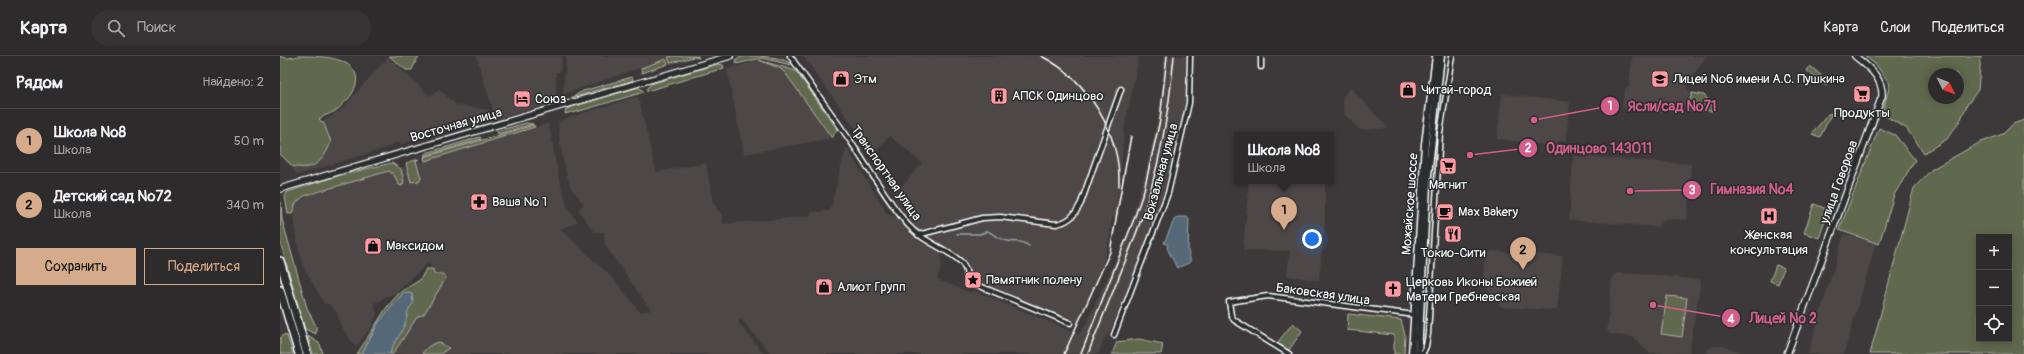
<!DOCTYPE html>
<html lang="ru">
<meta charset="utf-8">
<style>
:root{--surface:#2e2b2c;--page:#363334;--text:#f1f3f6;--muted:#a7a7a9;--line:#494748;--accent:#d6ab8b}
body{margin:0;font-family:Pangolin,sans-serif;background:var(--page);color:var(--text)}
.controls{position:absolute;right:12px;bottom:12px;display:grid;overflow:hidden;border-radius:0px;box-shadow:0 2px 10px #0003}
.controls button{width:36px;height:36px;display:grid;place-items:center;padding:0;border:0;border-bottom:1px solid var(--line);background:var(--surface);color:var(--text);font:20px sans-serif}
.compass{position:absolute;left:1648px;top:12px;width:36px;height:36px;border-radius:50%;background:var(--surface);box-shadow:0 2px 10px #0003;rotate:132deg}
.you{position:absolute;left:1032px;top:183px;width:14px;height:14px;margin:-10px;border:3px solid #fff;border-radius:50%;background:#1a73e8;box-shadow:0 0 0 6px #1a73e833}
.badge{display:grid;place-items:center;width:26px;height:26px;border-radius:50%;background:var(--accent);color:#111;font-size:13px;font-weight:700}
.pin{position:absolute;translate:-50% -33px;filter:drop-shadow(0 1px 2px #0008)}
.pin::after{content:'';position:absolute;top:21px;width:14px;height:12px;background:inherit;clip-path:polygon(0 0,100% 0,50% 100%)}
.popup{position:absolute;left:954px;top:76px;width:100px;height:52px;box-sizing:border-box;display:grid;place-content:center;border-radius:0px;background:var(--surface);filter:drop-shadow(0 1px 3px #0005);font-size:13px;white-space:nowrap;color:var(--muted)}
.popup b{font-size:15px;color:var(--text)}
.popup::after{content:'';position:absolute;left:50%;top:100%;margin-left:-8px;border:8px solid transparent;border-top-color:var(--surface)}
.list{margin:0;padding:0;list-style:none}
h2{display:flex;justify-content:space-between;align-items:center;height:52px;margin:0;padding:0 16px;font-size:17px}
h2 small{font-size:13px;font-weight:400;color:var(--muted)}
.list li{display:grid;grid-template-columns:26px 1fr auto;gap:12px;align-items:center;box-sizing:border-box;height:64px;padding:0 16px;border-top:1px solid var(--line)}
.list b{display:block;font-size:15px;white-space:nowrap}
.list p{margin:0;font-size:13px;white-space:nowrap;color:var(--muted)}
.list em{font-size:13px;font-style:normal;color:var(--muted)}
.actions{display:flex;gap:8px;padding:12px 16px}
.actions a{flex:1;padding:9px 0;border:1px solid var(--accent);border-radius:0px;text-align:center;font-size:14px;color:var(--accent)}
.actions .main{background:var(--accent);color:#111}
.icon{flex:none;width:22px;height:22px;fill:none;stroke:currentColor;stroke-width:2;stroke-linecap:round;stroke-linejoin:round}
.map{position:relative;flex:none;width:1744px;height:298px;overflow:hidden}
header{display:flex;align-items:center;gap:24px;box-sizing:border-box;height:56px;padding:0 20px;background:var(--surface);border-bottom:1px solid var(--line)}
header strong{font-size:19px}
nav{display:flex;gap:22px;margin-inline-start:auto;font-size:14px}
.search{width:280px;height:36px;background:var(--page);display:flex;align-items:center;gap:10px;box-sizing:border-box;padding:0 14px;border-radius:22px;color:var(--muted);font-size:15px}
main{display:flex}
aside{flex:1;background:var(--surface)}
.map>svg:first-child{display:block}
.built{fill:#4e4646}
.green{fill:#61674e;stroke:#b0b3a6;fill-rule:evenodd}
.water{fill:#546777;stroke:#98a4ad}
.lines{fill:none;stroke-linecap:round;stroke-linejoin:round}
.stream{stroke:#98a4ad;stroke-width:1.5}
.street-casing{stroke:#fff;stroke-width:7}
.secondary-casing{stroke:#fff;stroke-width:8}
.primary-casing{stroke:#fff;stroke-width:9}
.highway-casing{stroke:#fff;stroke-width:10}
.street{stroke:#2a2d2e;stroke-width:4}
.secondary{stroke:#2a2d2e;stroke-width:5.5}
.primary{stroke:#2a2d2e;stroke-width:6}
.highway{stroke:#2a2d2e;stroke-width:7}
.rail{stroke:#fff;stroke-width:1.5}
.labels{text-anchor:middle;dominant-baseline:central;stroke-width:3;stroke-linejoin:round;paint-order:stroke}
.poi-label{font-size:13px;fill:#fff;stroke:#2a2d2e;text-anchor:start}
.street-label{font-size:13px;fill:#fff;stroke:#2a2d2e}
.leader{fill:none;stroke:#d45d8c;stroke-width:1.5}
.callout-dot{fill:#d45d8c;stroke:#2a2d2e;stroke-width:1.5}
.mark-label{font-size:12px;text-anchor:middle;font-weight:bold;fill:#fff}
.callout-label{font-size:14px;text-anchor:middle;font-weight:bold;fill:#d45d8c;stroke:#2a2d2e;stroke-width:3;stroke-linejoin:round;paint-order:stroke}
</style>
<header>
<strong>Карта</strong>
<div class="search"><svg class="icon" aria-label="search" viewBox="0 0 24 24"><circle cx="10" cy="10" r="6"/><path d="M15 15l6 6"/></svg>Поиск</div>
<nav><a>Карта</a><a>Слои</a><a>Поделиться</a></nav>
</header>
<main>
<aside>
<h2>Рядом<small>Найдено: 2</small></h2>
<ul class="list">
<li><span class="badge">1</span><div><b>Школа №8</b><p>Школа</p></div><em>50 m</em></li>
<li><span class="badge">2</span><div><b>Детский сад №72</b><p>Школа</p></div><em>340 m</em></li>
</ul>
<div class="actions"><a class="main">Сохранить</a><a>Поделиться</a></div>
</aside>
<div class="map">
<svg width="1744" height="298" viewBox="0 0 1744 298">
<rect width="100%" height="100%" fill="#3d393a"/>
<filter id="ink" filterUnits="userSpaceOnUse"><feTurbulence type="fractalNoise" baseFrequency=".025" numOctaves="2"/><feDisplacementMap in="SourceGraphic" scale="8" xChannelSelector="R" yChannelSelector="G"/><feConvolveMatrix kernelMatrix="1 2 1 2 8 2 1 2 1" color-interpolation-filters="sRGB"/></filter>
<g filter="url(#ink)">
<!-- built -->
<g class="built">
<path d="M 196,0 L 282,0 L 280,16 L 276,16 L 276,44 L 272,47 L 216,63 Z"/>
<path d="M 286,0 L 390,0 L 360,12 L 283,38 Z"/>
<path d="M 523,0 L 859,0 L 845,68 L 836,161 L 832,161 L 829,184 L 822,212 L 797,267 L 692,222 L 691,213 L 686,206 L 648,184 L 632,167 L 612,136 L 625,127 L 642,107 L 610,80 L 593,97 Z"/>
<path d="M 884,0 L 906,0 L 905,47 L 879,155 L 829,278 L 825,282 L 818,298 L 491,298 L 461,263 L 458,266 L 484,298 L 111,298 L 155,215 L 148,207 L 116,237 L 104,241 L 100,245 L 94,247 L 97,259 L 92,270 L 76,291 L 60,269 L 57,256 L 49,248 L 44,247 L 23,210 L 15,177 L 13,158 L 16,147 L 24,141 L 267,68 L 269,69 L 278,118 L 288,153 L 298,166 L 280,173 L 334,223 L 360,256 L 371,254 L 324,188 L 325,188 L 324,176 L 314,176 L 298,154 L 304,148 L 291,132 L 286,117 L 280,89 L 278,65 L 358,40 L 376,116 L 426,107 L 433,147 L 442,159 L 443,168 L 531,160 L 530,156 L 550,155 L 566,91 L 603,150 L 606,157 L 620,163 L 619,165 L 641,186 L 661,197 L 661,212 L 657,223 L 691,237 L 692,234 L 799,278 L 806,268 L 846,182 L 866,115 L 880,52 Z"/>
<path d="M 1352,0 L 1426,0 L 1406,30 L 1410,37 L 1405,51 L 1384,49 L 1383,57 L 1342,52 L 1345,32 L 1349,31 Z"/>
<path d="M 108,1 L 150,40 L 159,33 L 176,49 L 209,54 L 208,63 L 121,88 L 117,86 L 106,92 L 17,119 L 0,94 L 62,53 Z"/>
<path d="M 479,4 L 501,13 L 506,18 L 552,82 L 464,98 L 447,13 Z"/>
<path d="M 1071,32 L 1108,72 L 1080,74 L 1065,59 L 1062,41 Z"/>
<path d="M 1222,38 L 1290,46 L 1286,85 L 1278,85 L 1277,90 L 1217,83 Z"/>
<path d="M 1293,100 L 1411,108 L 1407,164 L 1385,163 L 1377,171 L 1289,164 Z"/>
<path d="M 969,125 L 1045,125 L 1045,163 L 1039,224 L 1007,220 L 1010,195 L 963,194 Z"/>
<path d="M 1564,178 L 1596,187 L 1564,298 L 1528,298 Z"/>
<path d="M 1211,195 L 1283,200 L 1277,254 L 1221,251 L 1204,229 L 1205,199 Z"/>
<path d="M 1337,217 L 1374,219 L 1421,224 L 1409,298 L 1369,297 L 1353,281 L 1330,278 L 1327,274 L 1332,222 Z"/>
<path d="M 1433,290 L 1443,290 L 1467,298 L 1426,298 L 1428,293 Z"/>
</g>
<!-- green -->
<g class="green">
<path d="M 0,0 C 5,3 12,2 18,0 C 38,0 70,0 76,19 C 78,27 74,36 69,42 C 64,46 59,54 53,56 C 48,59 44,59 39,63 L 44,68 L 51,86 C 43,106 34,115 12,110 L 0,98 Z"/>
<path d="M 109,0 L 140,0 L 137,3 L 132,14 L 126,14 Z"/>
<path d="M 393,0 L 418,0 L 419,2 L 414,1 L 390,7 L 388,1 Z"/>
<path d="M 466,0 C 478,0 505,0 511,9 L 482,2 L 456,8 L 456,3 Z"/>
<path d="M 1585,0 L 1701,0 L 1698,34 L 1687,49 L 1681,63 L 1667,83 L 1644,97 L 1626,72 L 1602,58 L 1610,28 L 1596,9 ZM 1654,18 L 1678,18 L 1678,42 L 1654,42 Z"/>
<path d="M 386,3 L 388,8 L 362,17 L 361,12 Z"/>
<path d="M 479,4 L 516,15 L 557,73 L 552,82 L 506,18 L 501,13 Z"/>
<path d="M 438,8 L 443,9 L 444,12 L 367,35 L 367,32 L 371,28 Z"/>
<path d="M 1530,10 L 1549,26 L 1546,30 L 1526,14 Z"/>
<path d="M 352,21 L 353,24 L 291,42 L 303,35 Z"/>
<path d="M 356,32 L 360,32 L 364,36 L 293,57 L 292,56 L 285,58 L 286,53 Z"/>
<path d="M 1412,37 L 1424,39 L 1433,50 L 1432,55 L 1407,54 Z"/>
<path d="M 1552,57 L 1540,81 L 1532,78 L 1548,58 Z"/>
<path d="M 1744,64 L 1744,298 L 1590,298 L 1634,132 L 1652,113 L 1699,87 L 1723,78 L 1733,68 ZM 1699,181 L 1729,181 L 1729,283 L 1699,283 Z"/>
<path d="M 246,67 L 253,68 L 218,78 L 217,75 Z"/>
<path d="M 254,69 L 255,71 L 145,105 L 144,101 Z"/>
<path d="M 1599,72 L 1615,79 L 1635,104 L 1614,139 L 1599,188 L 1559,174 Z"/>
<path d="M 200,81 L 201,83 L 144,100 L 146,97 Z"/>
<path d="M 139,103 L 136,105 L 141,122 L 139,125 L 131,126 L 126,107 Z"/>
<path d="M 112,107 L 121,113 L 124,126 L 122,130 L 119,129 L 114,119 L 109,115 L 24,140 L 16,147 L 12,158 L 8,158 L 5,141 L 7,136 L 64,118 Z"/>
<path d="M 1,146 L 2,163 L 27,252 L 36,270 L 36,278 L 25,273 L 0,185 Z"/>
<path d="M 1534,148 L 1549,154 L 1539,182 L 1524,177 Z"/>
<path d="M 1496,209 L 1504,212 L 1498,228 L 1490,225 Z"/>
<path d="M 146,213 L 153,213 L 154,218 L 164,218 L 166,222 L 144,258 L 137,261 L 113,298 L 110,298 C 115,280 125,273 128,253 C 129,248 132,245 132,238 L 94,274 L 82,298 L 77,298 L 107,251 L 120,236 L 140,224 Z"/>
<path d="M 1387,240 L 1407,242 L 1402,281 L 1381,278 Z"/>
<path d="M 1068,258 L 1121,264 L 1125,279 L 1124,298 L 1114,298 L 1114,279 L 1067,274 Z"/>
<path d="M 1013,267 L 1022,275 L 1009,294 L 997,287 Z"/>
<path d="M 5,278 L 7,280 L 13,298 L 0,298 L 0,282 Z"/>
<path d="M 28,280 L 40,288 L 43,298 L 33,298 Z"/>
<path d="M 859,283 L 883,288 L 881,298 L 832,298 L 837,286 Z"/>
<path d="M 159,286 L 169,292 L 160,298 L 142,298 C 146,291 151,288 159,286 Z"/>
</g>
<!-- water -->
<g class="water">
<path d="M 898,161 L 908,161 L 909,162 L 908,195 L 911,206 L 897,212 L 887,192 L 888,189 L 884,187 L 895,162 Z"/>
<path d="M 124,236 L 132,238 L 133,248 C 126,253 128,261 125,268 C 121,279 113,287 110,298 L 82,298 L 99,266 Z"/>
</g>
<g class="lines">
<!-- stream -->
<path class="stream" d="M 677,178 L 700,178 L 708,175 C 714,179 720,184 728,185 C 737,187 740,184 749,190"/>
<defs>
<g id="street">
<path d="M 510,0 C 531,30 553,59 573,89 C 591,116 607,144 628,169 C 643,186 664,191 680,205 C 689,213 685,221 690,226 L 790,267"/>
<path d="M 981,0 L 981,11"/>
<path d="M 638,179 L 702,162 L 720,161 L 776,168 C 789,166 795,159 801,147 L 841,33"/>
<path d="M 834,279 L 888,137 L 909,47 L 910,0"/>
<path d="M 1138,297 L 1143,297 L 1146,290 L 1148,278 L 1160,77 L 1172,0"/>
<path d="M 1009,298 L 954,264 L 951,259 L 949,246 L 988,240 L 1135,259"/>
</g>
<g id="secondary">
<path d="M 0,133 L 450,0"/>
<path d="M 1507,298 L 1602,40 C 1603,21 1588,11 1575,0"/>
</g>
<g id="primary">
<path d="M 1132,298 L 1145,88 L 1156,0"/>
<path d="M 1138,298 L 1147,129 L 1161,0"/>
</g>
<g id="highway">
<path d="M 0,205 L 27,298"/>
<path d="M 0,234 L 19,298"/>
</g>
</defs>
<!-- street casing -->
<use href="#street" class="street-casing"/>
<!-- secondary casing -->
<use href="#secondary" class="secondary-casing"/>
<!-- primary casing -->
<use href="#primary" class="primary-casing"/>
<!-- highway casing -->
<use href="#highway" class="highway-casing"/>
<!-- street -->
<use href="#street" class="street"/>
<!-- secondary -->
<use href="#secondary" class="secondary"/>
<!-- primary -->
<use href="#primary" class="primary"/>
<!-- highway -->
<use href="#highway" class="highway"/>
<!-- rail -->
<g class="rail">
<path d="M 761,0 C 808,23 841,78 839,130"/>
<path d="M 784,298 L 830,196 L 851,80"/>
<path d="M 801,298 L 854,163 L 864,134 L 880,64 L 887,0"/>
<path d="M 808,298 C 825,253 845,209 861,164 C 880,111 889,56 894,0"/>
</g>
</g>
</g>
<!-- icons -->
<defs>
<symbol id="shop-square" viewBox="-11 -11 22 22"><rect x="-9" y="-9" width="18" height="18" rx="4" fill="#ff9aa2" stroke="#2a2d2e"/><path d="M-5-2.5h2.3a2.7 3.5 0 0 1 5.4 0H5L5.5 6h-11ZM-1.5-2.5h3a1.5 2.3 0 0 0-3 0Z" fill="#111"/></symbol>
<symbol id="school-square" viewBox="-11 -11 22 22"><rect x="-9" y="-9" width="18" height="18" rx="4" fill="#ff9aa2" stroke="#2a2d2e"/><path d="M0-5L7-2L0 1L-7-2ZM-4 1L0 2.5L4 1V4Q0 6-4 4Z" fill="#111"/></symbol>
<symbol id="supermarket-square" viewBox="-11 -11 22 22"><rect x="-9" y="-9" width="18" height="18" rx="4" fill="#ff9aa2" stroke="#2a2d2e"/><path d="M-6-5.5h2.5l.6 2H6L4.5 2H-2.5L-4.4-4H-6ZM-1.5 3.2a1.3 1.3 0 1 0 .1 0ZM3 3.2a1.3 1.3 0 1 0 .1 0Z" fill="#111"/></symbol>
<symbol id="building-square" viewBox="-11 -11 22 22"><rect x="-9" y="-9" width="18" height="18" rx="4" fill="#ff9aa2" stroke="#2a2d2e"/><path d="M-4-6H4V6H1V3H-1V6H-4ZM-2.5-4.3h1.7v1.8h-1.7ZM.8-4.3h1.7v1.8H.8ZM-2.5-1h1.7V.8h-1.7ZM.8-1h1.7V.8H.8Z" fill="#111"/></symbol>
<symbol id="hotel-square" viewBox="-11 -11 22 22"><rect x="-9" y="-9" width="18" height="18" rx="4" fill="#ff9aa2" stroke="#2a2d2e"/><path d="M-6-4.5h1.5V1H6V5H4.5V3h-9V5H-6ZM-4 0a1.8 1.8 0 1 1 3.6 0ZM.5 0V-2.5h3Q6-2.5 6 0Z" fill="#111"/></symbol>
<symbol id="pharmacy-square" viewBox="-11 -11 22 22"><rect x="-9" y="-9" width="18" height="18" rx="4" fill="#ff9aa2" stroke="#2a2d2e"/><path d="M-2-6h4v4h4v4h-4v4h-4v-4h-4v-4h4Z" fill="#111"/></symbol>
<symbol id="cafe-square" viewBox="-11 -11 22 22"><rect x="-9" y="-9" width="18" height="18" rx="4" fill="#ff9aa2" stroke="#2a2d2e"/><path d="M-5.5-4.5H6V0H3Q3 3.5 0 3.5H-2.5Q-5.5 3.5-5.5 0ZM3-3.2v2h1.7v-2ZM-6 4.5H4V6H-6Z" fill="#111"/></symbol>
<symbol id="hospital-square" viewBox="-11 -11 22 22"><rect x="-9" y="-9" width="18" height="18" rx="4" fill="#ff9aa2" stroke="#2a2d2e"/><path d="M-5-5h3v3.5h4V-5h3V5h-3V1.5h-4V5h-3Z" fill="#111"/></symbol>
<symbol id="restaurant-square" viewBox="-11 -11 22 22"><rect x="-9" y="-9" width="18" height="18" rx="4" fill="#ff9aa2" stroke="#2a2d2e"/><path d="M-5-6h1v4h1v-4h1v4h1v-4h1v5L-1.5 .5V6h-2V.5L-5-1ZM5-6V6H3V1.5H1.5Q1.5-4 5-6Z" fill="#111"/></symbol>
<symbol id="sight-square" viewBox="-11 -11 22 22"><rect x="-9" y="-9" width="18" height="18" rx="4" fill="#ff9aa2" stroke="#2a2d2e"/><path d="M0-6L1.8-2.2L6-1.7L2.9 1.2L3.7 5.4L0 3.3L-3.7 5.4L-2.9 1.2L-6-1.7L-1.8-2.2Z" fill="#111"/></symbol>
<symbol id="church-square" viewBox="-11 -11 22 22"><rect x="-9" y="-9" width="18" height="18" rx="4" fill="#ff9aa2" stroke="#2a2d2e"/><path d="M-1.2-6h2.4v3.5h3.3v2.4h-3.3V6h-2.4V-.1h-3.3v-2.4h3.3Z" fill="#111"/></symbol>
</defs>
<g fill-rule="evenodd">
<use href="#shop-square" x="551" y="13" width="20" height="20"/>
<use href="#school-square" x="1370" y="13" width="20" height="20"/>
<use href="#shop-square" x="1118" y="24" width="20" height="20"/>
<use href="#supermarket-square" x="1572" y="28" width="20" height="20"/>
<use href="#building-square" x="709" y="30" width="20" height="20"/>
<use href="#hotel-square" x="232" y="33" width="20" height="20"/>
<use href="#supermarket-square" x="1158" y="100" width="20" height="20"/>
<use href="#pharmacy-square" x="189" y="136" width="20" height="20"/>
<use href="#cafe-square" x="1155" y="146" width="20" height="20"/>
<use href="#hospital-square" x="1479" y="150" width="20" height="20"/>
<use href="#restaurant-square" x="1163" y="168" width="20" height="20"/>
<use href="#shop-square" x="83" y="180" width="20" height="20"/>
<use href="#sight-square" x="683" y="214" width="20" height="20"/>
<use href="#shop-square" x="534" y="221" width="20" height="20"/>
<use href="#church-square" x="1103" y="223" width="20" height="20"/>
</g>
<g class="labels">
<!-- poi labels -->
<g class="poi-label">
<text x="574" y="23">Этм</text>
<text x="1393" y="23">Лицей №6 имени А.С. Пушкина</text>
<text x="1141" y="34">Читай-город</text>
<text x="732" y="40">АПСК Одинцово</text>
<text x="255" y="43">Союз</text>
<text x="1582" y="57" text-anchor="middle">Продукты</text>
<text x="1168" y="129" text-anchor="middle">Магнит</text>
<text x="212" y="146">Ваша № 1</text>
<text x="1178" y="156">Max Bakery</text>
<text x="1489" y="179" text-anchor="middle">Женская<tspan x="1489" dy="15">консультация</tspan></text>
<text x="106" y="190">Максидом</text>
<text x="1173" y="197" text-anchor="middle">Токио-Сити</text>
<text x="706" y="224">Памятник полену</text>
<text x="1126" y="226">Церковь Иконы Божией<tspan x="1126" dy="15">Матери Гребневская</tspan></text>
<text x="557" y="231">Алиот Групп</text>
</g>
<!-- street labels -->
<g class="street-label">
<text transform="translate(176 69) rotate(-16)">Восточная улица</text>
<text transform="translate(881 116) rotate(-75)">Вокзальная улица</text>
<text transform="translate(606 117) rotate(55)">Транспортная улица</text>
<text transform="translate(1559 126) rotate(-70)">улица Говорова</text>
<text transform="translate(1130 148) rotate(-86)">Можайское шоссе</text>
<text transform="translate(1043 238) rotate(8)">Баковская улица</text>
</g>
</g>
<!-- callouts -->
<path class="leader" d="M1254 64L1330 50M1190 99L1248 92M1350 135L1412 134M1373 249L1451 262"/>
<g class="callout-dot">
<circle cx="1254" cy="64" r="4"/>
<circle cx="1190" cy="99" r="4"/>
<circle cx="1350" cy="135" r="4"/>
<circle cx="1373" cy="249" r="4"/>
<circle cx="1330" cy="50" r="10"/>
<circle cx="1248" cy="92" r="10"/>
<circle cx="1412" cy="134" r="10"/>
<circle cx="1451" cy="262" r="10"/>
</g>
<g class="mark-label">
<text x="1330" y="54">1</text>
<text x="1248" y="96">2</text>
<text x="1412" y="138">3</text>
<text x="1451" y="267">4</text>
</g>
<g class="callout-label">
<text x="1392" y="55">Ясли/сад №71</text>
<text x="1319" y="97">Одинцово 143011</text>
<text x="1472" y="138">Гимназия №4</text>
<text x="1503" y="267">Лицей № 2</text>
</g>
</svg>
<div class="controls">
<button>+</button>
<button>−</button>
<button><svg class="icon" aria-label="locate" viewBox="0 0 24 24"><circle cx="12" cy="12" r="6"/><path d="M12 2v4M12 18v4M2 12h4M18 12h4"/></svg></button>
</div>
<svg class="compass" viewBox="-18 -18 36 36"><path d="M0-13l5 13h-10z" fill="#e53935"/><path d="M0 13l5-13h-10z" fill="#a7a7a9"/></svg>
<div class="you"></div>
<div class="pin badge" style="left:1004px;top:174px">1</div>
<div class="popup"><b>Школа №8</b>Школа</div>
<div class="pin badge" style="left:1243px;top:214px">2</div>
</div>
</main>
